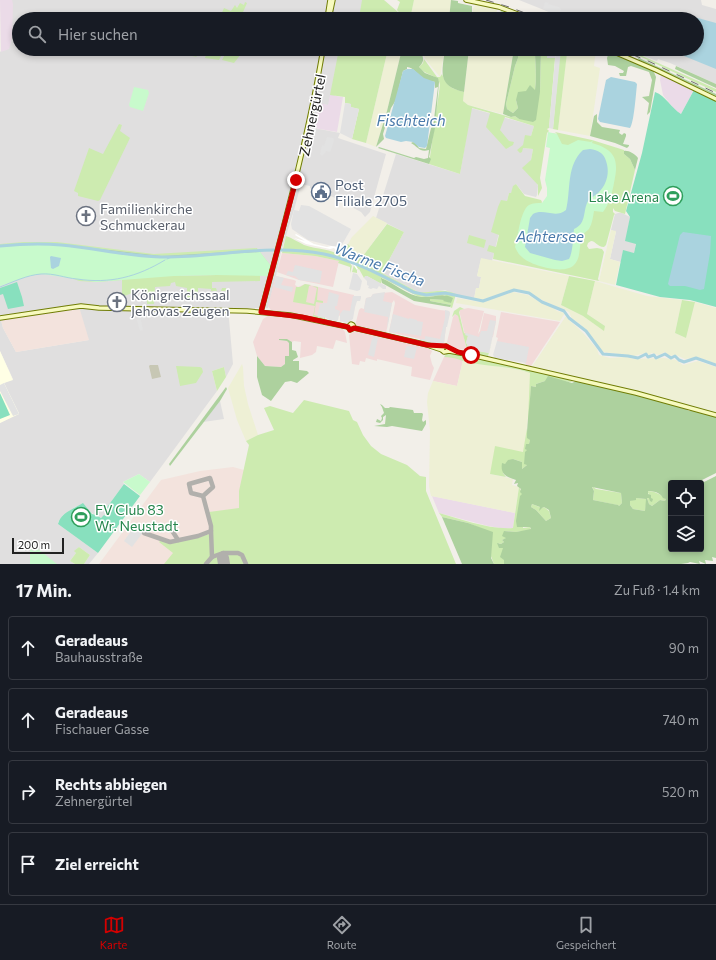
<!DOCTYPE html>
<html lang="de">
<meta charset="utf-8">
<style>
:root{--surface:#171b24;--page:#20242c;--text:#f1f3f6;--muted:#9ea1a6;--line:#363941;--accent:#d40000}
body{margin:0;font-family:Commissioner,sans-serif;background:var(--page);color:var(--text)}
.controls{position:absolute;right:12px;bottom:12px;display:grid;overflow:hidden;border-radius:4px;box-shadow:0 2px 6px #0003}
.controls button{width:36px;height:36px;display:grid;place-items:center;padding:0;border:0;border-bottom:1px solid var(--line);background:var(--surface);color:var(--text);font:20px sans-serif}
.scale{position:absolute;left:12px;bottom:10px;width:52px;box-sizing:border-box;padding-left:4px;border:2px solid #222;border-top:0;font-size:11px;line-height:14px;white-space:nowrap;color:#222;-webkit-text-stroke:3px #fff;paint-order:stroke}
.stop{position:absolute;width:12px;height:12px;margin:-9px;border:3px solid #d40000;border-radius:50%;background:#fff}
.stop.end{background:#d40000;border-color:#fff;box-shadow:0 1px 4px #0008}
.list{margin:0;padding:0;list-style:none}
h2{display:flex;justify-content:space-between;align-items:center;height:52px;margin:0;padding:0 16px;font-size:17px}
h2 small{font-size:13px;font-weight:400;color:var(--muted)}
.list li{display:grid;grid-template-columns:26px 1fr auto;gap:12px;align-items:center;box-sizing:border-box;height:64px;margin:0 8px 8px;padding:0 8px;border:1px solid var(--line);border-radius:4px}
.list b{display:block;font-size:15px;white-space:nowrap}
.list p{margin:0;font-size:13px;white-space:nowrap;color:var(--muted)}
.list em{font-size:13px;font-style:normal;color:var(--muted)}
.icon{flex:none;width:22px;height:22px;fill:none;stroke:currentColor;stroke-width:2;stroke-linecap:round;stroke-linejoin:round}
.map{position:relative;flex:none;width:716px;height:564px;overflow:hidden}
.search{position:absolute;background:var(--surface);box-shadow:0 2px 6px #0003;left:12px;right:12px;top:12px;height:44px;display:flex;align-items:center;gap:10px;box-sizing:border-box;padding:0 14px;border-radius:22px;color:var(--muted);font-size:15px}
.sheet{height:340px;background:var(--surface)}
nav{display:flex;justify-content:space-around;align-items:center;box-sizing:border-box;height:56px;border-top:1px solid var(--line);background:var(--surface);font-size:11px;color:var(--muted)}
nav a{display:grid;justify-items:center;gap:2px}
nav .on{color:var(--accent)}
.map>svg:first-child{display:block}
.residential{fill:#e0dfdf;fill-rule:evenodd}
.commercial{fill:#f2dad9}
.industrial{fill:#ebdbe8}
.education{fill:#ffffe5}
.military{fill:#f3e3dd}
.construction{fill:#c7c7b4}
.farmland{fill:#eef0d5}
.grass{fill:#cdebb0}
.forest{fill:#add19e;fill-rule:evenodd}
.park{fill:#c8facc}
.pitch{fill:#88e0be}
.parking{fill:#e2e2e2}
.water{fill:#aad3df}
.pier{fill:#fff}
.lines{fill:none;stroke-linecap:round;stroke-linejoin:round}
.stream{stroke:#aad3df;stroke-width:1}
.river{stroke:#aad3df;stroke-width:3}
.taxiway{stroke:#b1b0ac;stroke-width:4.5}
.runway{stroke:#b1b0ac;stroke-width:12}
.secondary-casing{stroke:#707d05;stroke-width:5.5}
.secondary{stroke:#f7fabf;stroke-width:3.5}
.rail{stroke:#707070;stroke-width:1;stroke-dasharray:8 8;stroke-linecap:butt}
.route{stroke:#d40000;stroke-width:5}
.labels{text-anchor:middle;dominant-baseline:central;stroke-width:3;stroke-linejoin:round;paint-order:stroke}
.street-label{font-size:14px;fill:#222;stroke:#fff}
.service-label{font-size:14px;fill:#4e5e75;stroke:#fff;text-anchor:start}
.leisure-label{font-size:14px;fill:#27864d;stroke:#fff;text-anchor:end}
.worship-label{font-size:14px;fill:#5b616d;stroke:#fff;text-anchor:start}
.water-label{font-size:15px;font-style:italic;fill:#4a7aab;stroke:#fff}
</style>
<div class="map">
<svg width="716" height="564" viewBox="0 0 716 564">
<rect width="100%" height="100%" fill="#f2efe9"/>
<!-- residential -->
<g class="residential">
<path d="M 12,0 L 378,0 L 373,19 L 19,19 L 19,49 L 366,49 L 365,53 L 328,105 L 319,104 L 314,128 L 340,133 L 338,138 L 386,154 L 370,212 L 365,217 L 361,212 L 320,190 L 320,188 L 315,187 L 314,189 L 310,188 L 310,186 L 301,184 L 294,210 L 281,252 L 276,276 L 268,308 L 228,308 L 233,364 L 226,377 L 224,367 L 212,371 L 217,391 L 150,482 L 139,474 L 123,482 L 124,484 L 105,510 L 108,513 L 101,518 L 79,506 L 75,507 L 63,515 L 58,522 L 58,524 L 98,553 L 89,564 L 84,564 L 90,555 L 79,547 L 75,551 L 76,553 L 70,561 L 75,564 L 0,564 L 0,423 L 19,413 L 4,383 L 13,379 L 0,351 L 0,52 L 11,42 L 12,36 ZM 1,320 L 89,340 L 16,352 L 3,328 Z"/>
<path d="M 519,0 L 701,0 L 702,5 L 716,9 L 716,84 L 670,63 L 658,59 L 657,61 L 626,49 L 697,49 L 697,19 L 575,19 L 575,17 L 559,16 Z"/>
<path d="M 541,49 L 556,49 L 555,58 L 546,58 L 541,53 Z"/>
<path d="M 471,108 L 534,126 L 531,136 L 523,148 L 533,149 L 531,160 L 538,186 L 537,195 L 536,197 L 524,194 L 516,184 L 511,193 L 509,193 L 492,261 L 481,259 L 477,276 L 481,277 L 479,288 L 476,288 L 474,299 L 456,295 L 445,290 L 424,293 L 418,292 L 382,273 L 404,232 L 376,218 L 396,154 L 460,174 Z"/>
<path d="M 618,213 L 622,213 L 630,217 L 626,241 L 636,243 L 634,253 L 623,251 L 621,262 L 610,259 L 616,232 L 611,230 L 615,214 Z"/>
<path d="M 220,401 L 224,419 L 203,422 Z"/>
</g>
<!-- commercial -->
<g class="commercial">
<path d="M 282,253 L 315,256 L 339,261 L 333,287 L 299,280 L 277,272 Z"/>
<path d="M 276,276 L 294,280 L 296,281 L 295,285 L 298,287 L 305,284 L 354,295 L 354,296 L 357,297 L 354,311 L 329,319 L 325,317 L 324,318 L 318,316 L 318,318 L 271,310 L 268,306 Z"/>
<path d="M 392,292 L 415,305 L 440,310 L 449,311 L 450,313 L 446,327 L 444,343 L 420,340 L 420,339 L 389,332 L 395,303 L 394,300 L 392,303 L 386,333 L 355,326 L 359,310 L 361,308 L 364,309 L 366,298 L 371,297 L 373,294 Z"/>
<path d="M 468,308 L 484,311 L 478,334 L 480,331 L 484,313 L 496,316 L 496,321 L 493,337 L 468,348 L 459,310 Z"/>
<path d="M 501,312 L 560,322 L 531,366 L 526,366 L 526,364 L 497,341 L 498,338 L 496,337 Z"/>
<path d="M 455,314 L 458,316 L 461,324 L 466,346 L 466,349 L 465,350 L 450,347 L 447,342 L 453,317 Z"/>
<path d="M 268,316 L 290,317 L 342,328 L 345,332 L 347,343 L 336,340 L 333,349 L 317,346 L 316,352 L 312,355 L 300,358 L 301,342 L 294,341 L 292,342 L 287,339 L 279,339 L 279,340 L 287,341 L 289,342 L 289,356 L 285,364 L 281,367 L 265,366 L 257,356 L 253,342 L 263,319 Z"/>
<path d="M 353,331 L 426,347 L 432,351 L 430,356 L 432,364 L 434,368 L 430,380 L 411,376 L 412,367 L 377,359 L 377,361 L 366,358 L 365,362 L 360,361 L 359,365 L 352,364 L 349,335 Z"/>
<path d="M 444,357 L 452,357 L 463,360 L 457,386 L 433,381 Z"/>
</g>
<!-- industrial -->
<g class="industrial">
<path d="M 0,0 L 12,0 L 13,4 L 12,36 L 11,42 L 9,49 L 1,52 Z"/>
<path d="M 661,74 L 694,90 L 681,114 L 675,110 L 663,95 L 660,80 Z"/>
<path d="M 330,95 L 343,97 L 337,132 L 314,128 L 319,103 L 328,105 Z"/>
<path d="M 432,496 L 515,513 L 513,528 L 506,529 L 488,526 L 439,513 Z"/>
</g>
<!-- education -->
<path class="education" d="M 0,351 L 13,380 L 4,383 L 19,414 L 0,423 Z"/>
<!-- military -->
<g class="military">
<path d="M 65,310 L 80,310 L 89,340 L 16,352 L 3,328 L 1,320 Z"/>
<path d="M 248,458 L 454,564 L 99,564 L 161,480 L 200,471 L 233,467 L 244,470 Z"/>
</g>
<!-- construction -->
<path class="construction" d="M 150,365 L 158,365 L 161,377 L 152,379 L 149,366 Z"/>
<!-- farmland -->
<g class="farmland">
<path d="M 414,0 L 451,0 L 449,19 L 410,19 Z"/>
<path d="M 476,4 L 497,9 L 496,18 L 500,19 L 472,19 L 473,9 Z"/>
<path d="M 388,49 L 402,49 L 387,111 L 376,147 L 366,143 Z"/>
<path d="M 420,49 L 445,49 L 440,77 L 426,60 Z"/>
<path d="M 469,49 L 514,49 L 503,114 L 468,105 L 463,101 Z"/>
<path d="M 567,49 L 596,49 L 594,66 L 600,68 L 590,136 L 558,130 Z"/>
<path d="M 373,216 L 387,223 L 363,256 L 360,254 L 358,256 L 348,244 L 352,237 Z"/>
<path d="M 611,230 L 616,231 L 610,259 L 620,262 L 615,285 L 599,281 Z"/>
<path d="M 481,258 L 569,276 L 561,305 L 583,316 L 603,330 L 605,326 L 587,314 L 595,281 L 647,296 L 682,300 L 675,333 L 686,338 L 695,302 L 716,308 L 716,364 L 698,357 L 685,359 L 676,355 L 669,356 L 665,352 L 659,355 L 651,353 L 650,355 L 645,353 L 634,356 L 603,352 L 580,324 L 572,319 L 569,312 L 544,301 L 528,292 L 516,289 L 481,300 L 474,299 L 476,288 L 479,288 L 481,277 L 477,276 Z"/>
<path d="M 513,292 L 528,295 L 540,302 L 552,307 L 557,311 L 565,313 L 560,321 L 456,303 L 457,298 L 480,302 Z"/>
<path d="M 566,316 L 571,322 L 577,327 L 584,334 L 597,349 L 599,355 L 610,358 L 627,357 L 634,359 L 664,358 L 676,360 L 683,365 L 698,361 L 716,367 L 716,414 L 532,368 L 533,365 Z"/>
<path d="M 463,360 L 469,363 L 512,368 L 531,373 L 529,409 L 524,452 L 490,474 L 513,479 L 512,485 L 519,487 L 515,513 L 431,496 L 429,486 L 430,431 L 427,402 L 428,393 L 433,381 L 457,386 Z"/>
<path d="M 242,364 L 243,367 L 244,386 L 248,404 L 258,435 L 246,441 L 237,420 L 228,388 Z"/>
</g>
<!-- grass -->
<g class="grass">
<path d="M 362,0 L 384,0 L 398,12 L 396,19 L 373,19 L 374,14 L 360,12 Z"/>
<path d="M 397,0 L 414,0 L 410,19 L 405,19 L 397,10 L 400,2 Z"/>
<path d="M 245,2 L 247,3 L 240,19 L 219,19 L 224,8 L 231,11 L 235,5 L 237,8 L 240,3 L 244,5 Z"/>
<path d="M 501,10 L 522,16 L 523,18 L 521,17 L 516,18 L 519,19 L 500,19 Z"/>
<path d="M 182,49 L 205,49 L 201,57 L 203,53 L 200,51 L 199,53 L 195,52 L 194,54 L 197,57 L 188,55 L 189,52 L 184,52 L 183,54 L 181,54 Z"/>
<path d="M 208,49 L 225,49 L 219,60 L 205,58 Z"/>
<path d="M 228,49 L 245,49 L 234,63 L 222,60 Z"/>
<path d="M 339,49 L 365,53 L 366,49 L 388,49 L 366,143 L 352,139 L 359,109 L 350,107 L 351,104 L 345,103 L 345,97 L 330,95 Z"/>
<path d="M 521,49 L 535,49 C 535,63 537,76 535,90 L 526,91 L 516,100 L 518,108 L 513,113 L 507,109 L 506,104 L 515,66 L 518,58 L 518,51 Z"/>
<path d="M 560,50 L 567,53 L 558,130 L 553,129 Z"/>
<path d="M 541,53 L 547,53 L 547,58 L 555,58 L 549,128 L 547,129 L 549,131 L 547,133 L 540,178 L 542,188 L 538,196 L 538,185 L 522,168 L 531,160 L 533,149 L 523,148 L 522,152 L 520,153 L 517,150 L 523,145 L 525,135 L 531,136 L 534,126 L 505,117 L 500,130 L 509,141 L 514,142 L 513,145 L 506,149 L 486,127 L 490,113 L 472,108 L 460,174 L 429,164 L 440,85 C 439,74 425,76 419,67 L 423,63 L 424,59 L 437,77 L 440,77 L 442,74 C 446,86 452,89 464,92 L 463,101 L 468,105 L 510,117 L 515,116 L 519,119 L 540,92 Z"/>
<path d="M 638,54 L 716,89 L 716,92 L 637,55 Z"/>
<path d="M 119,124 L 122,125 L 120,131 L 130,138 L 100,200 L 98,201 L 78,196 L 78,193 L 74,191 L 89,148 L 103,154 Z"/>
<path d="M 555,132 L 592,140 L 624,150 L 624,154 L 630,159 L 635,170 L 625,214 L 615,211 L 613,208 L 613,212 L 615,214 L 614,215 L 606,245 L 604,247 C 597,247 596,241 591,241 L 588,243 L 587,246 L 589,249 L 597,248 L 602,249 L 604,252 L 598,279 L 599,281 L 493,259 L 494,253 L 487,251 L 489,245 L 496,247 L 499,235 L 491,232 L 498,207 L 501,200 L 507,201 L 509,193 L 511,193 L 513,186 L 516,184 L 525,196 L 541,200 L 542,202 L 519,251 L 570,155 L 551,133 L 557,134 Z"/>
<path d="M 387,224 L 404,232 L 382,273 L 418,292 C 432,294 441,287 456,294 L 452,308 L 450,307 L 451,305 L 430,301 L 430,299 L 444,300 L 451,303 L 445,295 L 424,297 L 417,296 L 382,278 L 381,284 L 367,276 L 364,278 L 359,269 L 357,270 L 357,273 L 352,272 L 354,265 L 348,256 L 341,251 L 348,244 L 358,255 L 360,254 L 363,256 Z"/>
<path d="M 469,235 L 486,240 L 484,248 L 467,243 Z"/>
<path d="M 286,236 C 292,238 298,242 304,245 C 322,251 340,248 352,266 L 350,273 L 350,267 L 338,263 L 339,261 L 315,256 L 282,253 Z"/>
<path d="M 23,242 L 57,242 L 154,254 L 257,248 L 258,250 L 162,256 L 92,248 L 149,257 L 167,258 L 260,252 L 271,266 L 174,276 L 217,275 L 260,275 L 260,281 L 212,282 L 212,288 L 216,288 L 217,291 L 221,291 L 222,288 L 226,288 L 226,291 L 211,291 L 211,289 L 198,288 L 198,298 L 190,297 L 189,300 L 187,300 L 187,288 L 176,286 L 175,282 L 171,283 L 170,286 L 155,287 L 154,304 L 147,304 L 147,293 L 145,293 L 145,290 L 133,290 L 132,293 L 122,297 L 122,280 L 96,282 L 79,281 L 0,249 L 0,244 Z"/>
<path d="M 569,276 L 595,281 L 587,314 L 605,326 L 604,331 L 583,316 L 561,305 Z"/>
<path d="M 305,284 L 311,285 L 309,286 L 306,302 L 314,304 L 317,288 L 312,286 L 318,287 L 317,300 L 323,301 L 323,303 L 316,302 L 314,315 L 324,318 L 325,316 L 325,320 L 304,316 L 313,317 L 315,306 L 293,302 L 296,287 L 300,287 Z"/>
<path d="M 682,300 L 695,302 L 686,338 L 675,333 Z"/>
<path d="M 460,307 L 464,309 L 460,310 L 459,312 L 464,333 L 468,335 L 466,343 L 473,349 L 489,353 L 492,340 L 488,356 L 468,353 L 458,316 L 455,314 L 452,317 L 454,311 Z"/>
<path d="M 451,352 L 567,379 L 573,382 L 545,381 L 536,384 L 536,387 L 531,386 L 530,416 L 528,420 L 530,373 C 512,366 491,367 471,363 C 461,361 455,357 444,357 L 447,353 Z"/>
<path d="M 176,366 L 200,367 L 202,368 L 203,372 L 196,383 L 180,386 Z"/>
<path d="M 224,367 L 226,377 L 217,391 L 212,371 Z"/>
<path d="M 304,400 L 349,411 L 353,420 L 357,422 L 363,435 L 371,446 L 381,454 L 407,465 L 420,476 L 426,477 L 426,491 L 456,564 L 164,564 L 173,553 L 159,542 L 161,540 L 170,543 L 197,538 L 212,533 L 212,526 L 209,512 L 239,508 L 239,491 L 249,445 L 246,441 L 258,435 L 274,430 L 264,408 L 270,406 L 293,413 Z"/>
<path d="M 527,428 L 530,440 L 529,444 L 526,444 L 528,450 L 527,465 L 522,469 L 522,462 L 513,459 L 505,464 L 503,473 L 506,477 L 490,474 L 495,446 L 523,452 Z"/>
<path d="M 592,486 L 596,489 L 621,493 L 622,503 L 619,506 L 617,505 L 593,500 L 594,491 Z"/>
<path d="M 519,487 L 523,494 L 523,528 L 530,527 L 531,530 L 516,532 L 504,531 L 507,538 L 502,540 L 504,542 L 501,544 L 498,543 L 504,548 L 504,564 L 494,564 L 480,528 L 468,523 L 442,517 L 439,513 C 461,519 490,530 513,528 Z"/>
<path d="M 647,491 C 655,491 660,494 666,499 L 665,501 L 660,500 L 652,506 L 649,504 L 647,498 L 651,498 Z"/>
<path d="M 636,498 L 647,499 L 645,511 L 633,509 L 630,505 L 630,501 Z"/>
<path d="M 532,504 L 542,508 L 544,507 L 549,511 L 551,518 L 546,521 L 536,510 L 531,507 Z"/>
<path d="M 79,547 L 90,555 L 84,564 L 75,564 L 70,561 L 76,553 L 74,551 Z"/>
</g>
<!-- forest -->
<g class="forest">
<path d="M 451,0 L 458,1 L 458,3 L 472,6 L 472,19 L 449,19 Z"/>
<path d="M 402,49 L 419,49 C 423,57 426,60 419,67 L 425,73 L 438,78 L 439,82 L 435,128 L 429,157 L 431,159 L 429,164 L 378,148 L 379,147 L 414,158 L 416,157 L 424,159 L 428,158 L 429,150 C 420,153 418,147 411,143 L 413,142 L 416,143 L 419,148 L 426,149 L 431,128 L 433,127 L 438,87 L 435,88 L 435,82 C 430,81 424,80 420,76 C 415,72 414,68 407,67 L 407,69 L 403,71 L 396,100 L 391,108 L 383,134 L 384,139 L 376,147 L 387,111 Z"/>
<path d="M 445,49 L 469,49 L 464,92 C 437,86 442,72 445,49 Z"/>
<path d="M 514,49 L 521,49 L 518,51 L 518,58 L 515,66 L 506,104 L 507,109 L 513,113 L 518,108 L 516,100 L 518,92 L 526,91 L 530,85 L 535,90 C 537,76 535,63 535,49 L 541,49 L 540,92 L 536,120 L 533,122 L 519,119 L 515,116 L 511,117 L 503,114 Z"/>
<path d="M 609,52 L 653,70 L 656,77 L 650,112 L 647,115 L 649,103 L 642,97 L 649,96 L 652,80 L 649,72 L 631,66 L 628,67 L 626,76 L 620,76 L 619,73 L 623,73 L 624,71 L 615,66 L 608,65 L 607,58 Z"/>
<path d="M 637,57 L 716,94 L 716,96 L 639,60 Z"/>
<path d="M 676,66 L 716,84 L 716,88 L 675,69 Z"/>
<path d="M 597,114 L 597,122 L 602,127 L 620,130 L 619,133 L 622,135 L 624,133 L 626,134 L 626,136 L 623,144 L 629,145 L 629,146 L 627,148 L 615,143 L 590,136 L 594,116 Z"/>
<path d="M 624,151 C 628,150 635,154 638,158 L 635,170 L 630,159 L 624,154 Z"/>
<path d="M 92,248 L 162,256 L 258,250 L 260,252 L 167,258 L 92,250 Z"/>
<path d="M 381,278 C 395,283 407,296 422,297 C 433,298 442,292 453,298 L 451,303 L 443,301 L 444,300 L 430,299 L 430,301 L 451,305 L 450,307 L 414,301 L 382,283 Z"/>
<path d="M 279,339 L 287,339 L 292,342 L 292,350 L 296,351 L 298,357 L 293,360 L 293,361 L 299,361 L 299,370 L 307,371 L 309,373 L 297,383 L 291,381 L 285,382 L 271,401 L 262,395 L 257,377 L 257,356 L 265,366 L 281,367 L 285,364 L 285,356 L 289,356 L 289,343 L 287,341 L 279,340 Z"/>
<path d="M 548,376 L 572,383 L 576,381 L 639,395 L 682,407 L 689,411 L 694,411 L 716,417 L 716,473 L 702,480 L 704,482 L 716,476 L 716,558 L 712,557 L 713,561 L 705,560 L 706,564 L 699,561 L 700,564 L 690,562 L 688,563 L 681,564 L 504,564 L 504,560 L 500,557 L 503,548 L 499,548 L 497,543 L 501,544 L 504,542 L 502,540 L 506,538 L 502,536 L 504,531 L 516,532 L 531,529 L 530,527 L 517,527 L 516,521 L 520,496 L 522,494 L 520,492 L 521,489 L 517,486 L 518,483 L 514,484 L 516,480 C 507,477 500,475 502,463 L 505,464 L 508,460 L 513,459 L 522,462 L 522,469 L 527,465 L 524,464 L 525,452 L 527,450 L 525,449 L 526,444 L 529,444 L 530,440 L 527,438 C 527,421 530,404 531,386 L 536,387 L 536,384 L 545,381 ZM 671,483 L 701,483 L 701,549 L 671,549 ZM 592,487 L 621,493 L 622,503 L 619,506 L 618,505 L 593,500 L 594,491 ZM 648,491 C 653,491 660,492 663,498 L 666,499 L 665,501 L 660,500 L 652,506 L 649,504 L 647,498 L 649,498 L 650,501 L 652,502 L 653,499 L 651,498 L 651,495 L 648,494 ZM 636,498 L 646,499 L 645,511 L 633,509 L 630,505 L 630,501 L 636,500 ZM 532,504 L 540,507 L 539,511 L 542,508 L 544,507 L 549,510 L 551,518 L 546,521 L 536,510 L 531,507 Z"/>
<path d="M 226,387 L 227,389 L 220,401 L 170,466 L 169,464 Z"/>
<path d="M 380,404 L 382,405 L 385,408 L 389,408 L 390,407 L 413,410 L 414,413 L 422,413 L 423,414 L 422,420 L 423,422 L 426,420 L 426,424 L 422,431 L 392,426 L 387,427 L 374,426 L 385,424 L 386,415 L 383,417 L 383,420 L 380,423 L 376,422 L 377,419 L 381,421 L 382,418 L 381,416 L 384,413 L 382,407 Z"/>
<path d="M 442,517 L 468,523 L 493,532 L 491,558 L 494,564 L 462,564 Z"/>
</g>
<!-- park -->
<g class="park">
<path d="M 134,87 L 148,90 L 149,93 L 143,111 L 130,107 L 129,105 Z"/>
<path d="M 548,132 L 557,134 L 562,144 L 568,145 L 578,140 L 591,142 L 593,140 L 592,143 C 616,150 619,160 614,183 C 612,194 609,204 603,212 L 594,211 C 593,217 592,224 589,229 C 587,231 584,233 583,235 C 578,245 582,257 574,265 C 565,275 531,266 522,257 C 518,254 517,251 515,247 C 518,237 520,211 529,205 C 533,203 538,203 542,203 L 547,196 L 547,188 L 545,180 L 550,148 L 546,147 Z"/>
<path d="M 34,244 L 59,245 L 167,258 L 260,252 L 271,266 L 267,276 L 217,275 L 174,276 L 96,282 L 42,274 L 29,276 L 0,286 L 0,247 Z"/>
<path d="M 139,474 L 150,482 L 140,495 L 123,482 Z"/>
<path d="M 32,549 L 33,551 L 38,549 L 57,564 L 30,564 L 30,550 Z"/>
</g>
<!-- pitch -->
<g class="pitch">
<path d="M 694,90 L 716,100 L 716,307 L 690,300 L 660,297 L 616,285 L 623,250 L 634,253 L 636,244 L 625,241 L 630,217 L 626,211 L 642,153 L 655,92 C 666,96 671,108 681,114 Z"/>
<path d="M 17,282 L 22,297 L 24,306 L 8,309 L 3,294 L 0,295 L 0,288 Z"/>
<path d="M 0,393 L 10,415 L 0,419 Z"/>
<path d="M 124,484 L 140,496 L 98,553 L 58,524 C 61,512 74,509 83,503 L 92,514 L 96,515 L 101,518 L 104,515 L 106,516 L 108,513 L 105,510 Z"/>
</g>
<!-- parking -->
<g class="parking">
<path d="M 545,2 L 549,3 L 548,4 L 559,7 L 561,9 L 559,16 L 543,9 Z"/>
<path d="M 556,49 L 561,49 L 553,129 L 549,128 Z"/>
<path d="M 345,103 L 351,104 L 351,107 L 359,109 L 352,139 L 340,133 Z"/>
<path d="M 327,137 L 333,138 L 334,140 L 331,150 L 330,152 L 325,151 L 326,152 L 322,156 L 320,154 L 322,145 L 324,146 Z"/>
<path d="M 301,205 L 309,206 L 351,229 L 340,248 L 308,240 L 292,229 L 291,224 L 294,210 L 299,211 Z"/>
<path d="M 295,265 L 322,271 L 320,283 L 299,280 L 295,276 L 286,275 L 288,271 L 293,272 Z"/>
<path d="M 353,273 L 357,274 L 362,281 L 360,290 L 357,291 L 349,289 Z"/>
<path d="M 276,276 L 284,278 L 281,285 L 293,287 L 292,292 L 274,287 Z"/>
<path d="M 365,276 L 367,276 L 386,286 L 386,289 L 383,289 L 379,286 L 377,289 L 373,288 L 371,289 L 368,288 L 369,286 L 367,285 L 367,281 L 364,278 Z"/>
<path d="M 329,292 L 339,295 L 337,306 L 335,306 L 335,309 L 340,311 L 338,320 L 337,321 L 329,320 L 325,317 L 324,318 L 317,316 L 320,304 L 322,304 L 323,303 L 327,303 Z"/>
<path d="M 385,292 L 383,301 L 392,303 L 387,330 L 388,317 L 364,312 L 365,310 L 364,309 L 366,298 L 371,297 L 373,294 Z"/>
<path d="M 353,296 L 361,296 L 361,298 L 360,301 L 357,301 L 355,307 L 353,319 L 347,323 L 340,321 L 340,314 L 343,310 L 350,311 Z"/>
<path d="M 445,310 L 449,311 L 450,313 L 447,327 L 446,327 L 444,343 L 441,345 L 420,340 L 421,339 L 425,339 L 425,336 L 440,339 L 445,318 Z"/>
<path d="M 137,312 L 144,312 L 145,319 L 141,320 L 143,330 L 140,331 L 135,313 Z"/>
<path d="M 393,314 L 409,319 L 409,318 L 417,320 L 417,321 L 423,322 L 421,336 L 396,332 L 396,333 L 389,332 Z"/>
<path d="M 490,320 L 496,321 L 489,353 L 468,350 L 467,344 L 466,343 L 468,336 L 465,335 L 466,333 L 479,337 L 481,331 L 487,331 Z"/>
<path d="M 374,337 L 378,338 L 374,357 L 368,355 L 372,339 Z"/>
<path d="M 497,341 L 529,347 L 526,363 L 495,358 L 493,355 Z"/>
<path d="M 408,346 L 417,347 L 414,359 L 404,357 L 406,347 Z"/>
<path d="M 4,383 L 19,414 L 13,416 L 0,391 L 0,385 Z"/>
<path d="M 136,524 L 144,531 L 132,547 L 124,541 Z"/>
</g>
<!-- water -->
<g class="water">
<path d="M 687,15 L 716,23 L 716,69 L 684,56 L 682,50 L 677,49 L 697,49 L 697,19 L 683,19 Z"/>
<path d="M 407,69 L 413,69 L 424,78 L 435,82 L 427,146 L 425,148 L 419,147 L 413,142 L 406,141 L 401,142 L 386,138 L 385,136 L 403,71 Z"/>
<path d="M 611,77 L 635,82 L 637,84 C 636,93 634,123 630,128 L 600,122 L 598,119 L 606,80 Z"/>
<path d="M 590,149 C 598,150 604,153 606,161 C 610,172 607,184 599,192 C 595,196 589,198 587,203 C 583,213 586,224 574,229 C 573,238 573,252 569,259 L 562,261 L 555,260 L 530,253 L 525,247 L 530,218 L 533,214 C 544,208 555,219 566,210 C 571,189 566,166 583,150 Z"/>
<path d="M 683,232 L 711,236 L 710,253 L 704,289 L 700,290 L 685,286 L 670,286 L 668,284 L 680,235 Z"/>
<path d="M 51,256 L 61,258 L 59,266 L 53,269 L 51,268 L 50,257 Z"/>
</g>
<!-- pier -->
<path class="pier" d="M 296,234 L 314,244 L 327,247 L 331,246 L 340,247 L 341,249 L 350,256 L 358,269 L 357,270 L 348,257 L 337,251 L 334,248 L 330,249 L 306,244 L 294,238 L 305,241 L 295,235 Z"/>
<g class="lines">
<!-- stream -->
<g class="stream">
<path d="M 167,259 L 173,256"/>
<path d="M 0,287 C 13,282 27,275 41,274 C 54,273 65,278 77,279 C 110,284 137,277 165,260"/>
</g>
<!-- river -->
<path class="river" d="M 0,246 C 20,244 40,243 61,245 C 94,248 127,256 160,257 C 215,258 270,243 324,254 C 356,261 385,277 413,292 L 426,295 L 445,293 L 483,301 L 514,290 L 529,293 L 542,302 L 564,311 L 569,318 L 586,331 L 603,354 L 628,356 L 638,358 L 646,354 L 648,357 L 654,355 L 656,358 L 665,354 L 671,358 L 675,356 L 679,360 L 684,362 L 696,358 L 716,365"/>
<!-- taxiway -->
<g class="taxiway">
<path d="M 203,496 L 213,487 L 210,478 L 189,484 L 191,493 L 203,496 L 211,526 L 211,531"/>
<path d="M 171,529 L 178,540"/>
<path d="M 144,533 L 170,542 L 198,536 L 211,531 L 212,557"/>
<path d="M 223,558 L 223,553 L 238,553 L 242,555 L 246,564"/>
<path d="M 206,564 L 212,557 L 223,553"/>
</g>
<!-- runway -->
<path class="runway" d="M 223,558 L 224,564"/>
<defs>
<g id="secondary">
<path d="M 466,0 L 499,7 L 531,19"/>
<path d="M 327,19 L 330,0"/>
<path d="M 329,19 L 333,0"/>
<path d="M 607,49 L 656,70 L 716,99"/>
<path d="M 261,312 C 284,225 308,138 323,49"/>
<path d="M 0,318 L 67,308 L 81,306 L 99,308 L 247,311 L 290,315 L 348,327 L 351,324 L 353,325 L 354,328"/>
<path d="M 348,327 L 350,330 L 354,328 L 432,346"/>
<path d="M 430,346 L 442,350 L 444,352 L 449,351 L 471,355 L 636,393 L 716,415"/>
<path d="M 442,350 L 443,347 L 446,346 L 448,348 L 448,351"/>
</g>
</defs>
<!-- secondary casing -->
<use href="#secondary" class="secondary-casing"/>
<!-- secondary -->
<use href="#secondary" class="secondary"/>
<!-- rail -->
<g class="rail">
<path d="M 486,0 L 509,7 L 541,19"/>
<path d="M 618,49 L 646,60 L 716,93"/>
</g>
</g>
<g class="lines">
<!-- route -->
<path class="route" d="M 296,180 L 261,312 L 302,317 L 348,327 L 350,330 L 354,328 L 427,345 L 446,346 L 458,352 L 471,355"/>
</g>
<!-- icons -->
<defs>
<symbol id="civic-ring" viewBox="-11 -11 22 22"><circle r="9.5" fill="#fff" stroke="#5c6f8a" stroke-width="1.5"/><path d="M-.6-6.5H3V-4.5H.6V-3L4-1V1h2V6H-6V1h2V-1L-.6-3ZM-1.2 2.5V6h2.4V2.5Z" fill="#5c6f8a"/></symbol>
<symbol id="stadium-ring" viewBox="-11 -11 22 22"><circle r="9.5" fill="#fff" stroke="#2e9e5b" stroke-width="1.5"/><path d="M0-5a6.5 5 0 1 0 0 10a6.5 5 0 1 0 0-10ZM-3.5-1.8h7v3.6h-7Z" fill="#2e9e5b"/></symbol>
<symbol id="church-ring" viewBox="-11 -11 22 22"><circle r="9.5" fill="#fff" stroke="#6b7280" stroke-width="1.5"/><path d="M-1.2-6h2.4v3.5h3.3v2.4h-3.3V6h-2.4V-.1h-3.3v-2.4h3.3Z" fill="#6b7280"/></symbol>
</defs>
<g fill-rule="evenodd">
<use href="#civic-ring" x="310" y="181" width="22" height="22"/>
<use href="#stadium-ring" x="662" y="185" width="22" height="22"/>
<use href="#church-ring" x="75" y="205" width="22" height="22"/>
<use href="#church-ring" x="106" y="291" width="22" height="22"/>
<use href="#stadium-ring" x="70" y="506" width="22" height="22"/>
</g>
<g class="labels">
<!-- street labels -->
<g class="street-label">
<text transform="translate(312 115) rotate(-78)">Zehnergürtel</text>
</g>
<!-- service labels -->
<g class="service-label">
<text x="335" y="184">Post<tspan x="335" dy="16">Filiale 2705</tspan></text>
</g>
<!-- leisure labels -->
<g class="leisure-label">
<text x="659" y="196">Lake Arena</text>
<text x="95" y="509" text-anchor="start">FV Club 83<tspan x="95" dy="16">Wr. Neustadt</tspan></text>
</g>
<!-- worship labels -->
<g class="worship-label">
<text x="100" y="208">Familienkirche<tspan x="100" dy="16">Schmuckerau</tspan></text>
<text x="131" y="294">Königreichssaal<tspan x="131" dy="16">Jehovas Zeugen</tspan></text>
</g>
<!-- water labels -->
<g class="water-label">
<text x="411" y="120">Fischteich</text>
<text x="550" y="236">Achtersee</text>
<text transform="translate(380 264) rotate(21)">Warme Fischa</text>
</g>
</g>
</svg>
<div class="controls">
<button><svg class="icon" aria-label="locate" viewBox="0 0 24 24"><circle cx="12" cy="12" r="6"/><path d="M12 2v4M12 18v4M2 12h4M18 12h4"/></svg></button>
<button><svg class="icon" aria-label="layers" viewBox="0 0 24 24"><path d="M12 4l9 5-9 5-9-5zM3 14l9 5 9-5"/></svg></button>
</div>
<div class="scale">200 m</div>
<div class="stop" style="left:471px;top:355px"></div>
<div class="stop end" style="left:296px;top:180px"></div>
<div class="search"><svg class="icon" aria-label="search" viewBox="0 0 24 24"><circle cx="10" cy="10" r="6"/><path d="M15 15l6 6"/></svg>Hier suchen</div>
</div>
<section class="sheet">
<h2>17 Min.<small>Zu Fuß · 1.4 km</small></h2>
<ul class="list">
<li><svg class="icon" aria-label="ahead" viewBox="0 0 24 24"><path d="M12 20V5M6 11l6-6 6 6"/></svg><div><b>Geradeaus</b><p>Bauhausstraße</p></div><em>90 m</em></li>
<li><svg class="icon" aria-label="ahead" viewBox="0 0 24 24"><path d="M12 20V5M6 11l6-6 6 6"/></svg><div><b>Geradeaus</b><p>Fischauer Gasse</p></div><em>740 m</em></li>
<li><svg class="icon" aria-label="right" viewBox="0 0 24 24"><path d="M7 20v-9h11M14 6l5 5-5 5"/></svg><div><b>Rechts abbiegen</b><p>Zehnergürtel</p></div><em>520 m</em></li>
<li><svg class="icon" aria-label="arrive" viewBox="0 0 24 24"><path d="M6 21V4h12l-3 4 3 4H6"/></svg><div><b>Ziel erreicht</b></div></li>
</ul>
</section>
<nav>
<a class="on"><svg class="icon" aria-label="map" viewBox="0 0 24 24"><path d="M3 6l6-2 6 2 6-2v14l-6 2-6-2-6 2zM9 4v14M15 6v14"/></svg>Karte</a>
<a><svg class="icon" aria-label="directions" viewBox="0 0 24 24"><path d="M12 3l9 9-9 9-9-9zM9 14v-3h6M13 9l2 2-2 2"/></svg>Route</a>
<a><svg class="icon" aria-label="saved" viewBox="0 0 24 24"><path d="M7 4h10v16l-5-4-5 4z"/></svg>Gespeichert</a>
</nav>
